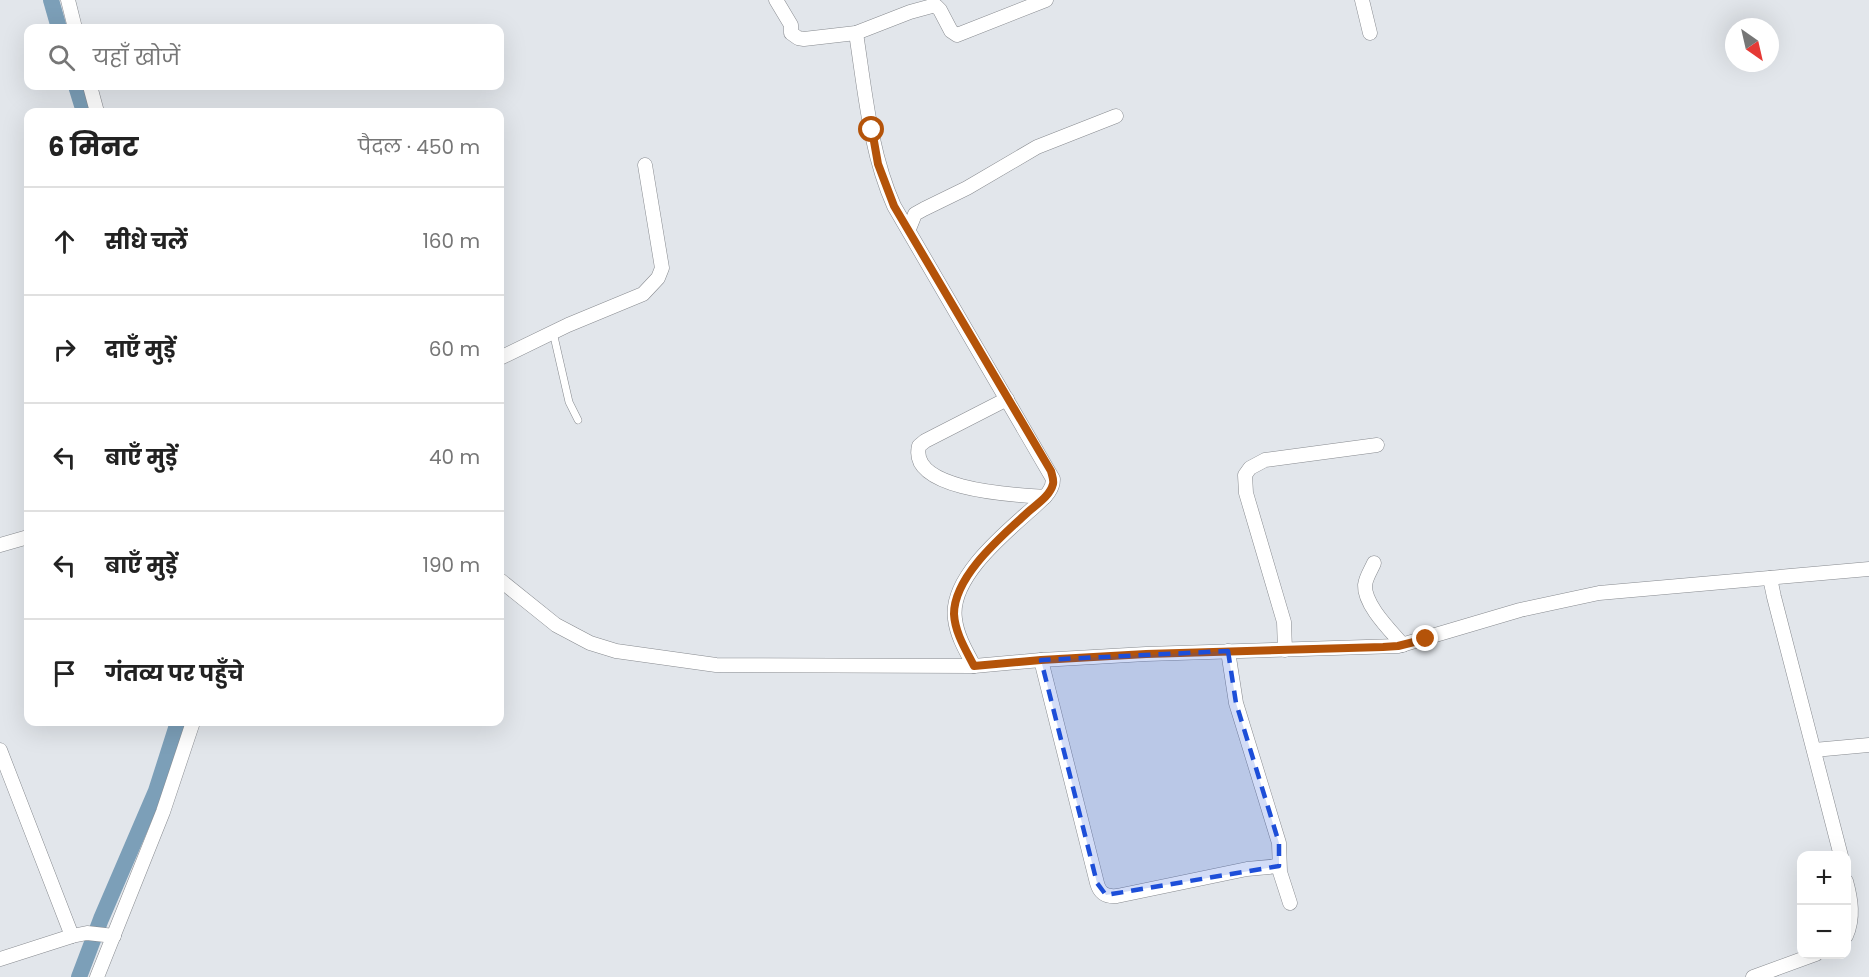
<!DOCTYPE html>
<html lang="hi">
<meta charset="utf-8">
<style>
:root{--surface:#fff;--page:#f6f6f6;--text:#222;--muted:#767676;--line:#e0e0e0}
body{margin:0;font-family:Poppins,"Noto Sans Devanagari",sans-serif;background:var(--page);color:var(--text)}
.controls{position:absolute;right:18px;bottom:18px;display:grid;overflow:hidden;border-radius:12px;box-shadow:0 6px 24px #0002}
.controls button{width:54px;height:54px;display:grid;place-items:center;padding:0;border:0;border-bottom:2px solid var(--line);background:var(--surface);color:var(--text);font:30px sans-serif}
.compass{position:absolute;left:1725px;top:18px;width:54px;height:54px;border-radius:50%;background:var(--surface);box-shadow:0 6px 24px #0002;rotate:146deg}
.stop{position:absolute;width:18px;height:18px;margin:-14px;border:4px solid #b45309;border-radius:50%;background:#fff}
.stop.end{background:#b45309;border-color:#fff;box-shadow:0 2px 6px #0008}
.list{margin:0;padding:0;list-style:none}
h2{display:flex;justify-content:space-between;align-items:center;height:78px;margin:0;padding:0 24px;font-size:26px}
h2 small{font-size:20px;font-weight:400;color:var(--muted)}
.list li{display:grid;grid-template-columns:39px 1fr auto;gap:18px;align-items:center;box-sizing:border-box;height:108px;padding:0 24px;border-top:2px solid var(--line)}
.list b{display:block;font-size:22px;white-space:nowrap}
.list em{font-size:20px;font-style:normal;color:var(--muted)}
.icon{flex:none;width:33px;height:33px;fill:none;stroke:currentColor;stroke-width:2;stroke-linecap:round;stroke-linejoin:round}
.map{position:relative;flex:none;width:1869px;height:977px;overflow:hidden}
.search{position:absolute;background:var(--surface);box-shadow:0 6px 24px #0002;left:24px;top:24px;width:480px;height:66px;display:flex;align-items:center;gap:15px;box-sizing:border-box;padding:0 21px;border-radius:12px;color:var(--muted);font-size:22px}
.panel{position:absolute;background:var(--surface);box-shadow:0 6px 24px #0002;left:24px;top:108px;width:480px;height:618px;border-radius:12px}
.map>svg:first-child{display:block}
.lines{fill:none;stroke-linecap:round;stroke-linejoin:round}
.canal{stroke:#7c9fb8;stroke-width:16}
.service-casing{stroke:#878a8f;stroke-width:8}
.minor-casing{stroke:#878a8f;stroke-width:15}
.service{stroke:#fff;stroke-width:7}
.minor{stroke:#fff;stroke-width:14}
.route{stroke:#b45309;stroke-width:8}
.marked{fill:#1d4ed8;fill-opacity:0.2;stroke:#1d4ed8;stroke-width:4.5;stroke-dasharray:12 8;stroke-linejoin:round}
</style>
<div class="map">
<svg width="1869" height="977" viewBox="0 0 1869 977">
<rect width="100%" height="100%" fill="#e2e6eb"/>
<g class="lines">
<!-- canal -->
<g class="canal">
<path d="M 51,0 L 59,28"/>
<path d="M 76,86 L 84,112"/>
<path d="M 79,977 L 101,919 L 156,791 L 178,722"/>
</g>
<defs>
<path id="service" d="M 553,332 L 569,402 L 578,420"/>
<g id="minor">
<path d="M 68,0 L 75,28"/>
<path d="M 776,0 L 791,25 L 791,33 L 798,38 L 804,39 L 856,33 L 910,12 L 932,6 L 936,6 L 940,10 L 951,31 L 957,35 L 1046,0"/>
<path d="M 1362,0 L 1370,33"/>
<path d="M 856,33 C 865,91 870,152 894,206 L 1053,479 C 1053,492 1042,499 1033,508 C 1005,533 949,578 955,619 C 957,636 966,651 974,666"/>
<path d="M 90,86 L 97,112"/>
<path d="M 909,229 L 915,214 L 924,209 L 967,188 L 1037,147 L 1116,116"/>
<path d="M 500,358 L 568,325 L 643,294 L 658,278 L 662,268 L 645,165"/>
<path d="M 1007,399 L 925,441 L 919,446 C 908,491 1018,495 1045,497"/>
<path d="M 0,545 L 28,537"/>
<path d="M 1374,563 C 1371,570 1366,577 1365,585 C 1364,605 1391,631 1403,645"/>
<path d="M 1770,578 L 1774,597 L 1841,856"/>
<path d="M 500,580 L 556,625 L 590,643 L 616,651 L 716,665 L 974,666 L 1041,660 L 1146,654 L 1398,646 L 1520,610 L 1599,593 L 1869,569"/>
<path d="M 1285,650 L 1284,622 L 1246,493 L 1245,475 L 1250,468 L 1265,460 L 1377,445"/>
<path d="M 1228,651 L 1236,703 L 1279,843 L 1280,872 L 1290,903"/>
<path d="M 1041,660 L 1097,883 C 1100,894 1106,897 1117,896 L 1247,869 L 1279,866"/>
<path d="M 0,750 L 72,936"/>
<path d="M 1814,750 L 1869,745"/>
<path d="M 1846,881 C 1851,899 1854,918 1846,936"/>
<path d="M 0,959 L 72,936 L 87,933 L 114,936"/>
<path d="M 97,977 L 163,812 L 193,722"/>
<path d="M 1753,977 L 1816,954"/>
</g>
</defs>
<!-- service casing -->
<use href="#service" class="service-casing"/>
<!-- minor casing -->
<use href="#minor" class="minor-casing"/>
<!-- service -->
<use href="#service" class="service"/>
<!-- minor -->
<use href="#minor" class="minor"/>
</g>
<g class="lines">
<!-- route -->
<path class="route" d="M 872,130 L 878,164 L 894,206 L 1051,471 C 1052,475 1054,480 1053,484 C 1050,496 1037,504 1028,512 C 1002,536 954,576 954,614 C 955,633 966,650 974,666 L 1041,660 L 1146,654 L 1383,647 L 1398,646 L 1426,639"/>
</g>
<!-- marked area -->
<path class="marked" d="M 1228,651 L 1236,703 L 1279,843 L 1279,866 L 1106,895 L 1097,883 L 1041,660 Z"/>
</svg>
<div class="controls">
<button>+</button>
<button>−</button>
</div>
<svg class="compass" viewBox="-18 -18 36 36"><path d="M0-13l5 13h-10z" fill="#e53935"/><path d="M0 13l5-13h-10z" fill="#767676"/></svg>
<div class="stop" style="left:872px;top:130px"></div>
<div class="stop end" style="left:1426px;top:639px"></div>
<div class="search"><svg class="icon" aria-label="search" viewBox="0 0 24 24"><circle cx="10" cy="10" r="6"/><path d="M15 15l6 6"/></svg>यहाँ खोजें</div>
<section class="panel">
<h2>6 मिनट<small>पैदल · 450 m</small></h2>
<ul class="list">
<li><svg class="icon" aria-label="ahead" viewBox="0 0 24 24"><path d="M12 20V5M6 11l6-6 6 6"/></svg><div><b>सीधे चलें</b></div><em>160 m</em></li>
<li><svg class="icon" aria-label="right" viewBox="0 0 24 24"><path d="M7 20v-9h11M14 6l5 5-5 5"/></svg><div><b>दाएँ मुड़ें</b></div><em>60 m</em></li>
<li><svg class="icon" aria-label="left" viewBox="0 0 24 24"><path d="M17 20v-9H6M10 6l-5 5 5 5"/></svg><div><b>बाएँ मुड़ें</b></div><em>40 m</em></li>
<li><svg class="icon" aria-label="left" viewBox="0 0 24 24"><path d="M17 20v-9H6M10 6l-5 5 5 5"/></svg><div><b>बाएँ मुड़ें</b></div><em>190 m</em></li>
<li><svg class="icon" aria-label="arrive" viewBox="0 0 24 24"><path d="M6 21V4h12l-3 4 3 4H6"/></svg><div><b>गंतव्य पर पहुँचे</b></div></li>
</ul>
</section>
</div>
